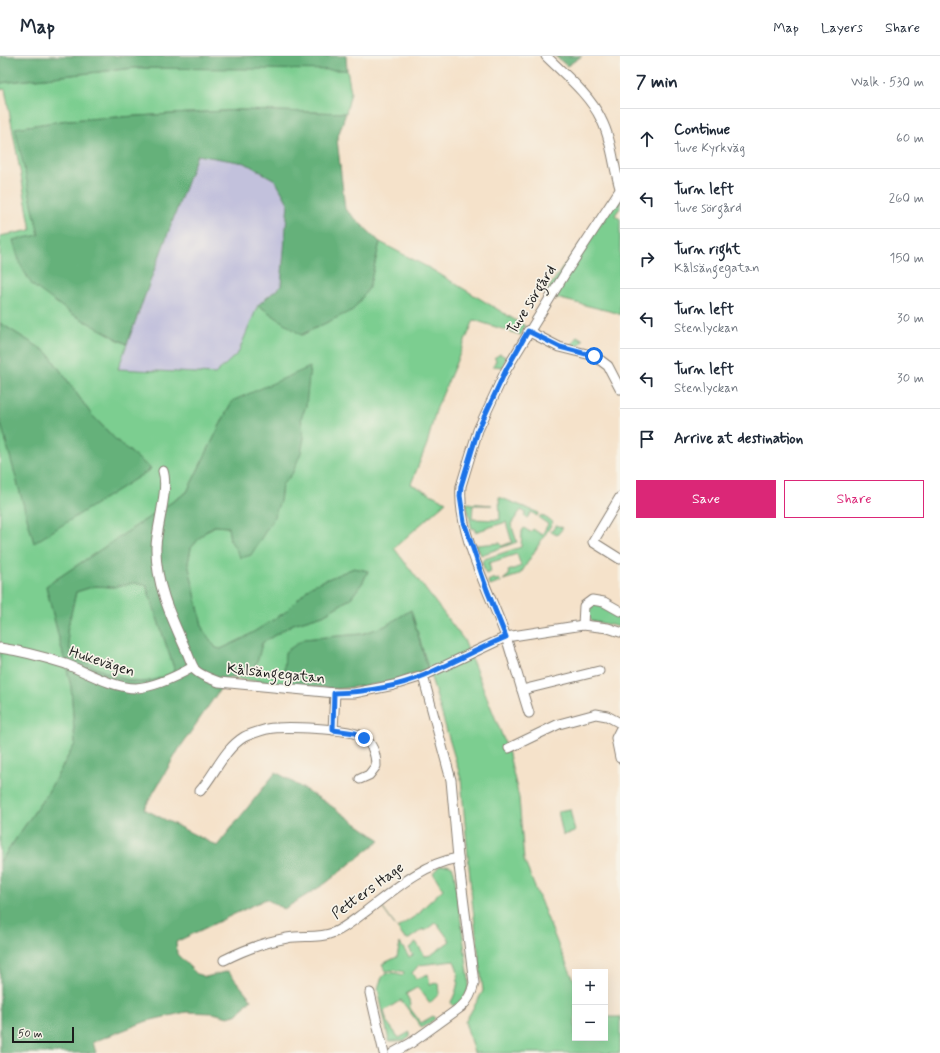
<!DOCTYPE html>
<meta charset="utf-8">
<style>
:root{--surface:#fff;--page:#f6f6f7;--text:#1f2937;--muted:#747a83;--line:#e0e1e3;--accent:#db2777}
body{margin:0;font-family:Mynerve,sans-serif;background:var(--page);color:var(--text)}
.controls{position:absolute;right:12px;bottom:12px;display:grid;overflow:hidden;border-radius:0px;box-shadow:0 4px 16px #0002}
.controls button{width:36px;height:36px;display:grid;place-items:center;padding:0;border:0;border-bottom:1px solid var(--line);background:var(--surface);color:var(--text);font:20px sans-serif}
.scale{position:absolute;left:12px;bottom:10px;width:62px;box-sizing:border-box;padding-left:4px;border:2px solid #1c1c1c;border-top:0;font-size:11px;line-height:14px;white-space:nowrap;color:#1c1c1c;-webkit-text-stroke:3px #f7f3e8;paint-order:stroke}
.stop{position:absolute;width:12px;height:12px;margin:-9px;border:3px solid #1a73e8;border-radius:50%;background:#fff}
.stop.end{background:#1a73e8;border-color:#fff;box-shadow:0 1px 4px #0008}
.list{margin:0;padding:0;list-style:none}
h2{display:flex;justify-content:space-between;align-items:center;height:52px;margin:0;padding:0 16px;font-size:17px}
h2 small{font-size:13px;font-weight:400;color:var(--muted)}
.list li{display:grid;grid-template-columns:26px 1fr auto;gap:12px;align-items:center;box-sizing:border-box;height:60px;padding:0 16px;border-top:1px solid var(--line)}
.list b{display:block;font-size:15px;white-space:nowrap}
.list p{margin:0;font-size:13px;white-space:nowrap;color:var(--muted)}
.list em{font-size:13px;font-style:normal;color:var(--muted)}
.actions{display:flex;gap:8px;padding:12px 16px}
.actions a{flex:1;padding:9px 0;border:1px solid var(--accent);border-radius:0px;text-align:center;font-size:14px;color:var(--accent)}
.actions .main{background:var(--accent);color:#fff}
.icon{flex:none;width:22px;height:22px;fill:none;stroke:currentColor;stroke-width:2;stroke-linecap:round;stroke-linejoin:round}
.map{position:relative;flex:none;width:620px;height:997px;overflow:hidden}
header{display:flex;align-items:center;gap:24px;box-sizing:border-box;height:56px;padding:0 20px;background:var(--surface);border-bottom:1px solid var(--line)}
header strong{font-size:19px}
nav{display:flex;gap:22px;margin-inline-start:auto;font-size:14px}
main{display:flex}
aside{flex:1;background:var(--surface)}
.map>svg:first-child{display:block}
.industrial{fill:#c2c1dc}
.green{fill:#7cce90;stroke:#4c7556}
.forest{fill:#65b17a;stroke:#40664b;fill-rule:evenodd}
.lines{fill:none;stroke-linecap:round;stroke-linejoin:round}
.minor-casing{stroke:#887f73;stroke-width:11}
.minor{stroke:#fff;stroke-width:9}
.route{stroke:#1a73e8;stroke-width:5}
.labels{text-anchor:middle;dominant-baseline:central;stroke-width:3.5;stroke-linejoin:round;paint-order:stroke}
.street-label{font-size:15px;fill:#1c1c1c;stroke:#f7f3e8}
</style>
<header>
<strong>Map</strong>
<nav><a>Map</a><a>Layers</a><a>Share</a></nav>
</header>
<main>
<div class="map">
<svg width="620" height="997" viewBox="0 0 620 997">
<rect width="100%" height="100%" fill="#f7f3e8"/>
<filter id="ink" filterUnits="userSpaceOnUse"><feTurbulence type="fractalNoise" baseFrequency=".025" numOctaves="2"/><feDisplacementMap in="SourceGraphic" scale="8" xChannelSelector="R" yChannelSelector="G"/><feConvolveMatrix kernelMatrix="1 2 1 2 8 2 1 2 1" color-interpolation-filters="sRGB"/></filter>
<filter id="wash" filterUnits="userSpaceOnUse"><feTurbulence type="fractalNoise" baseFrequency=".012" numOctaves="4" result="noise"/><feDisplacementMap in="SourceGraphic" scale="16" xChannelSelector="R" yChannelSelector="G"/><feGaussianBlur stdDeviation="0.9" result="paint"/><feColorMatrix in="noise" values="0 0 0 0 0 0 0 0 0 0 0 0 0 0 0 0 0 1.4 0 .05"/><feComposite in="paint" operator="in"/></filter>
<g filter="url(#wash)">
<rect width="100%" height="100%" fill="#f5e2ca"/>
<!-- industrial -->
<path class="industrial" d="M 197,99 L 245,107 L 275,124 L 288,147 L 281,230 L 258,249 L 238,297 L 215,318 L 117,313 Z"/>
<!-- green -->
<g class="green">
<path d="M 229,11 L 347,14 L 351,36 L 346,57 L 241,54 L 68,64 L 16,72 L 39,180 L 13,184 L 116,283 L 127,288 L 118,313 L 215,318 L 238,297 L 258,249 L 302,279 L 353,253 L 369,232 L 380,186 L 431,213 L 525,270 L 521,279 L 474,264 L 436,354 L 427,388 L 411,428 L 446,446 L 394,492 L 464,584 L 508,694 L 519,742 L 524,804 L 561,896 L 575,926 L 575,982 L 605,982 L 605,958 L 608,961 L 620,961 L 620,997 L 474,997 L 465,966 L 483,935 L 472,844 L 461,723 L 411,554 L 385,570 L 362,578 L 304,583 L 294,629 L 227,622 L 237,618 L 251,619 L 258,603 L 262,587 L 293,568 L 323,559 L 350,543 L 363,526 L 368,515 L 354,512 L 311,530 L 284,557 L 244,582 L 221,593 L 216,592 L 203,574 L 188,507 L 191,492 L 204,477 L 215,470 L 228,471 L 230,484 L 280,445 L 282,429 L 292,418 L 304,382 L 301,362 L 306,350 L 232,345 L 187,436 L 46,530 L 71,630 L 75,688 L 48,736 L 0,806 L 0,364 L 34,486 L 151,413 L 116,384 L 91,358 L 48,297 L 0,267 L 0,180 L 31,174 L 5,33 L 0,34 L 0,27 L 134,12 Z"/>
<path d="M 620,139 L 620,152 L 615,159 L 620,163 L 620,259 L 617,257 L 552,241 L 546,236 C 568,202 594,171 620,139 Z"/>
<path d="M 577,280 L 583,284 L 577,292 L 571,291 Z"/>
<path d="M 500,298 L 506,301 L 503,311 L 493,310 L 496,304 L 494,302 Z"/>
<path d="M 499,441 L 539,457 L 537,460 L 531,456 L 527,462 L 524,460 L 526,457 L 521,454 L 511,468 L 517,486 L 481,499 L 476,489 L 500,487 L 502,490 L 512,486 L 506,466 L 475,476 L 474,472 L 472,473 L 466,447 L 492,449 L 473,449 L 472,463 L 500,464 Z"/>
<path d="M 541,459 L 553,466 L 521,517 L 516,520 L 503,524 L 509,519 L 508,515 L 521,510 L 517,498 L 489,507 L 491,516 L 486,518 L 482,506 L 484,503 L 521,491 L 522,475 L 524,472 L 530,476 L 533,473 L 542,479 L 548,468 L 539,462 Z"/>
<path d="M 556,469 L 563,472 L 557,479 L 551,476 Z"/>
<path d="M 494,522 L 495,524 L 499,523 L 501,526 L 490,530 L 488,525 Z"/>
<path d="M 134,527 L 146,529 L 175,615 C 166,620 155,625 143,626 C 125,627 87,608 71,599 L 67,575 L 76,536 L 95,530 L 113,531 Z"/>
<path d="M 596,547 L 620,559 L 620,571 L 592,565 L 587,560 L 587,553 Z"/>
<path d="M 570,753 L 575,776 L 563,779 L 558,755 Z"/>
<path d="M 447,809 L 452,811 L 454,815 L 469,924 C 469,937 464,944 453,950 L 451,946 C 458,933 461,919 454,905 L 419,909 L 412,917 L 416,923 L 428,918 L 430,928 L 438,927 L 439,938 L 430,947 L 418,931 L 406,938 L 411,948 L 409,951 L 421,967 L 433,960 L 435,963 L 422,972 L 401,944 L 384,955 L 387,966 L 399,982 L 410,976 L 410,981 L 404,985 L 389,985 L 378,933 C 382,916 387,914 403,919 L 404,916 L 395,914 L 386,915 L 382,908 L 397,901 L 400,887 L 409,901 L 413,899 L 409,892 L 416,886 L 425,900 L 431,899 L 450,885 L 436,866 L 425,875 L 423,873 L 409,883 L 405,883 L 381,850 L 397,872 L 420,857 L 422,853 L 443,833 L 433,817 L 439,810 Z"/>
</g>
<!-- forest -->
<g class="forest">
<path d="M 0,0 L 346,0 L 347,14 L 134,12 L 0,27 Z"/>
<path d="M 555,0 L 582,0 L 567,10 Z"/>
<path d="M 241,54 L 346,57 L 337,83 L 345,153 L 380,186 L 369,232 L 353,254 L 301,279 L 258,249 L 281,230 L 288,147 L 275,124 L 245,107 L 197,99 L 127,288 L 72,258 L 32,229 L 20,208 L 13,184 L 39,179 L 15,72 L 68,64 Z"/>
<path d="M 0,267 L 48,297 L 91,358 L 116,384 L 151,413 L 34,487 L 0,364 Z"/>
<path d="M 310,311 L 306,350 L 301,362 L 304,382 L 301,397 L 292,418 L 282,429 L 280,445 L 273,463 L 251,499 L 241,502 L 230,484 L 228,471 L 214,470 L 204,477 L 191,492 L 188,507 L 203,574 L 216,592 L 221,593 L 244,582 L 284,557 L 311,530 L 354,512 L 368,515 L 363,526 L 350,543 L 323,559 L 293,568 L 262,587 L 258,603 L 251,619 L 237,618 L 227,623 L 179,693 L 144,753 L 217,790 L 276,716 L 327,747 L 380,784 L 326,827 L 284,853 L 266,843 L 176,886 L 177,898 L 197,918 L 206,921 L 228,915 L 251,943 L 238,958 L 228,961 L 213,957 L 186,956 L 147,965 L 93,986 L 96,997 L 0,997 L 0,806 L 48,736 L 75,688 L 71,630 L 46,530 L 187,436 L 232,345 ZM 134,527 L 146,529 L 175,615 C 166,620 154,625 143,626 C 125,628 87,608 71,599 L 67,575 L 76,536 L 95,530 L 113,531 Z"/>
<path d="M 411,554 L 428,614 L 385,627 L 339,633 L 294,629 L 284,616 L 285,596 L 304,583 L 362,578 L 385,570 Z"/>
</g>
</g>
<g filter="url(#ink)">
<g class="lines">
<defs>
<g id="minor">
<path d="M 546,0 C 565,19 589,38 601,63 C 612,84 613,109 620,132"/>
<path d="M 528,275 L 559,291 L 591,299 L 600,304 L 608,310 L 620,333"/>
<path d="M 163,415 C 169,433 157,469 156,490 C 155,527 171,561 186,594 C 189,600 191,608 195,614 C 201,620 211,623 219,626 L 335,637 L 354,637 L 394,629 L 423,620 L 506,581 L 583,569 L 608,572 L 620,576"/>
<path d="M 620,441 L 593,486 L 620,503"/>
<path d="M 583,569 L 584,550 L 592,544 L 604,546 L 620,555"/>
<path d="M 0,592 C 22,595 44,601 66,608 C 86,616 114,632 136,632 C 154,631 177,620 193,611"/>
<path d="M 522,634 L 599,615"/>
<path d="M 529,657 C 521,632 514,606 506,581 C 490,536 457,478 461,430 L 478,374 L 506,314 L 566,216 L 620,134"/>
<path d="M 333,674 L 335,637"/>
<path d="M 620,674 L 616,682 L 620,702"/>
<path d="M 509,692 L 559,668 L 596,658 L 607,660 L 620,667"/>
<path d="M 200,735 C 215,718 224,693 244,681 C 250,678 260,675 267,673 C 283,670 351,672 363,681 C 373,688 376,699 376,710 L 369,719 L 360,723"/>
<path d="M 224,904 C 244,894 265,886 287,882 C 303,879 319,883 335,876 C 346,871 355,863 365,856 C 394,834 422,808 458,802"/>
<path d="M 370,937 L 384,997"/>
<path d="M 393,997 L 411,987 L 461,951 C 469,944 472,937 474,927 L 458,802 L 451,724 L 423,620"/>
</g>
</defs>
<!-- minor casing -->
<use href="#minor" class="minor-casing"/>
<!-- minor -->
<use href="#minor" class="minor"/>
</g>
</g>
<g class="lines" filter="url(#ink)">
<!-- route -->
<path class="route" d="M 364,682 L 355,677 L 333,674 L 334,637 C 364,636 397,631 425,619 C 452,607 478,593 506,581 L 487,534 L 464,466 L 460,440 L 461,430 L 478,374 L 506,314 L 528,275 L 560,291 L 594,300"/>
</g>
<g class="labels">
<!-- street labels -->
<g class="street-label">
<text transform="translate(532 244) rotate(-58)">Tuve sörgård</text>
<text transform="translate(102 606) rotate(18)">Hukevägen</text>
<text transform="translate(276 618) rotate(6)">Kålsängegatan</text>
<text transform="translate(368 835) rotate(-36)">Petters Hage</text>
</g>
</g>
</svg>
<div class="controls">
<button>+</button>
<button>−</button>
</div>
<div class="scale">50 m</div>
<div class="stop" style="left:594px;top:300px"></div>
<div class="stop end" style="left:364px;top:682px"></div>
</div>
<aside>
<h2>7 min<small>Walk · 530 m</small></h2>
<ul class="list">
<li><svg class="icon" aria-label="ahead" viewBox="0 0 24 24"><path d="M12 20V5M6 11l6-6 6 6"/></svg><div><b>Continue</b><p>Tuve Kyrkväg</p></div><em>60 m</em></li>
<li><svg class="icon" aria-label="left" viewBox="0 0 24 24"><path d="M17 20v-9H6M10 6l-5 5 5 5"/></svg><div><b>Turn left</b><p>Tuve sörgård</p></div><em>260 m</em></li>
<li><svg class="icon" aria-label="right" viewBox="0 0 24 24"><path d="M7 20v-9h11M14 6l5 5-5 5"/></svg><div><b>Turn right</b><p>Kålsängegatan</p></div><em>150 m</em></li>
<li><svg class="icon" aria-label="left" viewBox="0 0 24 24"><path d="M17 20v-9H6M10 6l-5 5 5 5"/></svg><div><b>Turn left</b><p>Stenlyckan</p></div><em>30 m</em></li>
<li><svg class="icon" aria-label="left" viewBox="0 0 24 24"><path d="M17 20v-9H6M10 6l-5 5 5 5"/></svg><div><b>Turn left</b><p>Stenlyckan</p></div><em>30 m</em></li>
<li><svg class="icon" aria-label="arrive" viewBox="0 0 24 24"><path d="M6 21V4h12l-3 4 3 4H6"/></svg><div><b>Arrive at destination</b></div></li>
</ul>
<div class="actions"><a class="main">Save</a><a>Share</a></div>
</aside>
</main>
